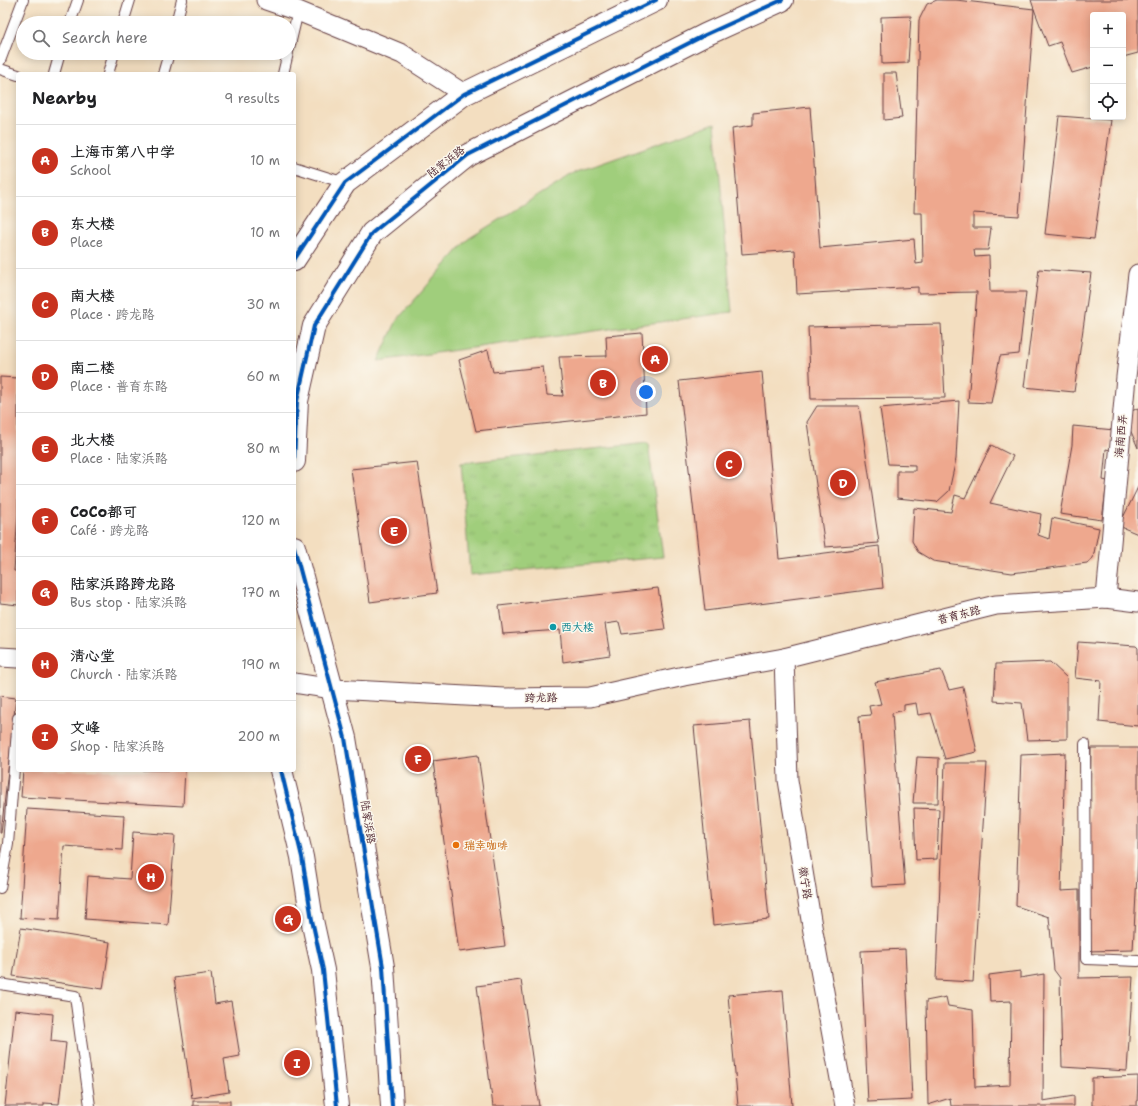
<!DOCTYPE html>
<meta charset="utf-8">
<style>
:root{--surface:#fff;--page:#f6f6f6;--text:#202124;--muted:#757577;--line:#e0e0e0;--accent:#c8321e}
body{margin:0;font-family:"Shantell Sans","LXGW WenKai TC",sans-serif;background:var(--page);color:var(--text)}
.controls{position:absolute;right:12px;top:12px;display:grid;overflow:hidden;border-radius:4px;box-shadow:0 2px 10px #0003}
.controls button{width:36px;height:36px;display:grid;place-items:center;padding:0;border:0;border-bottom:1px solid var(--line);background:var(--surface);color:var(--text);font:20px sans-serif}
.you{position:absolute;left:646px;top:392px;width:14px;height:14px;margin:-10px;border:3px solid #fff;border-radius:50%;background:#1a73e8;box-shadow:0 0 0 6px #1a73e833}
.badge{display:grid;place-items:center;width:26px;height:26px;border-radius:50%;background:var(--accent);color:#fff;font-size:13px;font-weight:700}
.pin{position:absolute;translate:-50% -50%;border:2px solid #fff;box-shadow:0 1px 4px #0006}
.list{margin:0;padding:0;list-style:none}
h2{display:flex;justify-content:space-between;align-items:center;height:52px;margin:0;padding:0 16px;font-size:17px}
h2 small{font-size:13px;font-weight:400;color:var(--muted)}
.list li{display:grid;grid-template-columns:26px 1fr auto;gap:12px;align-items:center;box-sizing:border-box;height:72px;padding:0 16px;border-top:1px solid var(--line)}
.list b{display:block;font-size:15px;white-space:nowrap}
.list p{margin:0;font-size:13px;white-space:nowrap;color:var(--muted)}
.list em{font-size:13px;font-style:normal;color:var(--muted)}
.icon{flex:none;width:22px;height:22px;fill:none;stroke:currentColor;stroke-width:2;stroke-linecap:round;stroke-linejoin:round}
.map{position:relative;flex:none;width:1138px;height:1106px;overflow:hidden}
.search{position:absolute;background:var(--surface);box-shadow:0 2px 10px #0003;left:16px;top:16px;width:280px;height:44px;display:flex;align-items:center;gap:10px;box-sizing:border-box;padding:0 14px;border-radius:22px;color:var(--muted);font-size:15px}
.panel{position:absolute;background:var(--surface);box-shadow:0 2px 10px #0003;left:16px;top:72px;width:280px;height:700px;border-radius:4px}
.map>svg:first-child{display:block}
.grass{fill:url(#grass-tufts);stroke:#757654}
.pitch{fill:#a0ce7c;stroke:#757654}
.building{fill:#eea88e}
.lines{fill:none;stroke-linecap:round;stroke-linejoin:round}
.lane-casing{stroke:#633c41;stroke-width:12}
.street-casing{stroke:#633c41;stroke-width:21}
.primary-casing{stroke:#633c41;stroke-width:24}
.lane{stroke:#fff;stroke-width:10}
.street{stroke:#fff;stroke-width:19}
.primary{stroke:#fff;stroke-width:22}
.cycleway-casing{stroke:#fbf7ec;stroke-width:6}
.cycleway{stroke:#0057b8;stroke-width:4}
.culture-dot{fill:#0f9aa8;stroke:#fbf7ec;stroke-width:1.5}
.food-dot{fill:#e8710a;stroke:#fbf7ec;stroke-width:1.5}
.labels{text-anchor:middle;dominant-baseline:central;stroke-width:3;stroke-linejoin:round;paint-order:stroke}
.street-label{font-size:11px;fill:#4a1f2b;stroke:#fbf7ec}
.culture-label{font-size:11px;fill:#0d838f;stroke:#fbf7ec;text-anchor:start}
.food-label{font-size:11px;fill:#c56008;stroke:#fbf7ec;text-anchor:start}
</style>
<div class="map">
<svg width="1138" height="1106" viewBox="0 0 1138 1106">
<defs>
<pattern id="grass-tufts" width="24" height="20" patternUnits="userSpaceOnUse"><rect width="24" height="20" fill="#a0ce7c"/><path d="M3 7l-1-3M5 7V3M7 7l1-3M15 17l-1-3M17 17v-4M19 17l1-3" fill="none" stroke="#8bb06b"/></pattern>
</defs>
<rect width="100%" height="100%" fill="#fbf7ec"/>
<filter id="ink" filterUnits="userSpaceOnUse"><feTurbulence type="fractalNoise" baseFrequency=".025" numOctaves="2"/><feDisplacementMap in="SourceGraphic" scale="8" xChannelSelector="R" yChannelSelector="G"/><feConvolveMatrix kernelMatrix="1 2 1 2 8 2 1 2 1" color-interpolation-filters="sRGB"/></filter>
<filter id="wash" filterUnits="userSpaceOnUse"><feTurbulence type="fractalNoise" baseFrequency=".012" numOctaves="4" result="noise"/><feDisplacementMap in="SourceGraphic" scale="16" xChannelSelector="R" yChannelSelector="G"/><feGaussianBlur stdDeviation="0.9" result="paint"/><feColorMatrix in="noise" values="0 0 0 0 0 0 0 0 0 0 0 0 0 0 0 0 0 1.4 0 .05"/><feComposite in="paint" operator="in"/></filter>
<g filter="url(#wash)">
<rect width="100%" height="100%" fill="#f3dec0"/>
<!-- grass -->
<path class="grass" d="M 648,443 L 663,557 L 470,575 L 461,463 Z"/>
<!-- pitch -->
<path class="pitch" d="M 715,123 L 732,312 L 378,361 L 397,320 L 468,239 L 574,173 Z"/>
<g id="blocks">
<!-- building -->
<g class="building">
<path d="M 937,0 L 956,0 L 1034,9 L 1031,0 L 1138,0 L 1138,53 L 1123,57 L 1123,15 L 1093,15 L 1093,67 L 1072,73 L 1060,42 L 1048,46 L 1034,9 L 1019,216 L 973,213 L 973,228 L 991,228 L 988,250 L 974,250 L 975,257 L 989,256 L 990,292 L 1026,292 L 1019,354 L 1000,356 L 991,403 L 968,402 L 977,292 L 918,293 L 918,287 L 797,294 L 795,250 L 742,254 L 732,128 L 753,125 L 753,113 L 810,107 L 820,248 L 914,239 L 916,264 L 923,263 L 922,213 L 914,213 L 919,20 L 927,4 Z"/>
<path d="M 911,16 L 908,63 L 882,64 L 881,17 Z"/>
<path d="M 884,73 L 896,73 L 902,118 L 884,120 Z"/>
<path d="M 1059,116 L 1111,120 L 1094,239 L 1045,234 Z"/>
<path d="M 1039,269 L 1091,273 L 1074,392 L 1024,387 Z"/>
<path d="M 941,324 L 945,398 L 811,399 L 808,327 Z"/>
<path d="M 642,333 L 646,413 L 476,431 L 459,360 L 488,350 L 493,372 L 543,367 L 547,395 L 563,396 L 559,357 L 607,356 L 606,336 Z"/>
<path d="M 762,372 L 779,559 L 879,546 L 883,588 L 705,611 L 679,381 Z"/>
<path d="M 0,377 L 18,378 L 18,514 L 14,571 L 18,571 L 18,605 L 0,603 Z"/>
<path d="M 959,401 L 956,459 L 949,491 L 937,502 L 897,498 L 897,471 L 915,471 L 915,465 L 888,464 L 880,408 Z"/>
<path d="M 817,406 L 859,406 L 879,543 L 825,547 L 807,422 Z"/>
<path d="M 1138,408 L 1138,448 L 1124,415 Z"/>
<path d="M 1073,426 L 1114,430 L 1110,450 L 1106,449 L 1103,480 L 1107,481 L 1102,520 L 1060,514 L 1072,445 Z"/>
<path d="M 991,445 L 1013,456 L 990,503 L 1041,514 L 1038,535 L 1049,539 L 1052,518 L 1099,528 L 1093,558 L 1087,563 L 1012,573 L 933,561 L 918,552 L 912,541 L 914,508 L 951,512 L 955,495 L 965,498 Z"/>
<path d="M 417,462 L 437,593 L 370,602 L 351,469 Z"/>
<path d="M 1138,487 L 1138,534 L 1119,526 Z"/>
<path d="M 658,588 L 665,629 L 622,634 L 619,622 L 605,624 L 610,655 L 563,662 L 560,630 L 503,634 L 499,606 Z"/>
<path d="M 1078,642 L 1136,646 L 1138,648 L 1138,726 L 1099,722 L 1101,681 L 1075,678 Z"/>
<path d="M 1050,662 L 1067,678 L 1067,739 L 1027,740 L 1022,703 L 994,701 L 996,664 Z"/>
<path d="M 941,670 L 949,690 L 963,687 L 977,752 L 945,759 L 931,713 L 918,715 L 916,703 L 904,705 L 904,710 L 892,713 L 905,885 L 872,887 L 859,716 L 871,715 L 869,706 L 881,704 L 875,682 Z"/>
<path d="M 0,696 L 16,698 L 1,833 L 0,833 Z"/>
<path d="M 750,721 L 769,919 L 713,925 L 694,726 Z"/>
<path d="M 1091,748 L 1138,748 L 1138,856 L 1133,950 L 1088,951 Z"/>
<path d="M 1065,753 L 1061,891 L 1079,890 L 1079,978 L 1133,977 L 1127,1071 L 1062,1067 L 1060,978 L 1054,970 L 1049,917 L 1016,906 L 1021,755 Z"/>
<path d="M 478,755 L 505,946 L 459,952 L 433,761 Z"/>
<path d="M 917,757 L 939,758 L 938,803 L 913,803 Z"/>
<path d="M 945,763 L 987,763 L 973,982 L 936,980 Z"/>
<path d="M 23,770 L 185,770 L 183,806 L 21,797 Z"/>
<path d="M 914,808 L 939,809 L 937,859 L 916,860 Z"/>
<path d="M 27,809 L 124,815 L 122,850 L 64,846 L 59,920 L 20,918 Z"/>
<path d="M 133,832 L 175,835 L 168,925 L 85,919 L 88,876 L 130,879 Z"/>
<path d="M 21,928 L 110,942 L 103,989 L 13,976 Z"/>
<path d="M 905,949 L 912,1100 L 868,1102 L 861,951 Z"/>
<path d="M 1020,971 L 1020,978 L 1044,974 L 1043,1101 L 1074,1096 L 1074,1106 L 951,1106 L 950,1098 L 928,1105 L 926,1001 L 946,997 L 948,1006 L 973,1010 L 975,1087 L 1010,1085 L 1011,1001 L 990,1002 L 989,975 Z"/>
<path d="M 211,973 L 215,1004 L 231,1001 L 240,1056 L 224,1059 L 229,1092 L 192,1098 L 174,978 Z"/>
<path d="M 521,980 L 539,1106 L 493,1106 L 477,986 Z"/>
<path d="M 783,990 L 792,1106 L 738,1106 L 728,995 Z"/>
<path d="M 15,1010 L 53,1014 L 51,1041 L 66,1043 L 59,1104 L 44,1103 L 44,1106 L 5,1106 Z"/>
<path d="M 1138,1076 L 1137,1106 L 1092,1106 L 1092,1078 Z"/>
<rect x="193" y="1101" width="37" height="5"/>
</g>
</g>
</g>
<g filter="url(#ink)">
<use href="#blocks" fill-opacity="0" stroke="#633c41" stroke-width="1"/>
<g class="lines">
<defs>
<g id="lane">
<path d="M 70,23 L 78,0"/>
<path d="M 123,23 L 130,0"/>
<path d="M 176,23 L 182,0"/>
<path d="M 289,49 L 298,11"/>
<path d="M 0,61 L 23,0"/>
<path d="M 0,69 L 18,75"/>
<path d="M 54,74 L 60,53"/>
<path d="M 108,74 L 114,53"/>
<path d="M 163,74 L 169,53"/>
<path d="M 283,74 L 288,53"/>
<path d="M 294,167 L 345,183"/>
<path d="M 1085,744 L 1086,959 L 1138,961"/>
<path d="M 0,888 L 8,844 L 18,718"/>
<path d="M 0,984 L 75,996 L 90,1106"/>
</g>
<g id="street">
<path d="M 266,0 L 298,11 L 402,54 L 464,94"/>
<path d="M 1106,598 L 1126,377 L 1138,274"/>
<path d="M 0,657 L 18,658"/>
<path d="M 784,658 L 788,780 L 812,926 L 845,1106"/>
<path d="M 294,683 L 333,689 L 504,698 L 590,697 L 684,676 L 784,658 L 996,605 L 1106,598 L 1138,602"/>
</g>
<g id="primary">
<path d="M 294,260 L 345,183 L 464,94 L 656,0"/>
<path d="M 294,461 L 297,401 L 314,326 L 372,233 L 468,155 L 705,35 L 782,0"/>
<path d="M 294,547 L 345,738 L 383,967 L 392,1106"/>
<path d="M 281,770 L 302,857 L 312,920 L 323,970 L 337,1106"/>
</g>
</defs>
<!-- lane casing -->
<use href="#lane" class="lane-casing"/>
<!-- street casing -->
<use href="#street" class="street-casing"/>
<!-- primary casing -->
<use href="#primary" class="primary-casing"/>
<!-- lane -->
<use href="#lane" class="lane"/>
<!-- street -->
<use href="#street" class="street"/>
<!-- primary -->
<use href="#primary" class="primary"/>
<defs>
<g id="cycleway">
<path d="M 294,260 L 345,183 L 464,94 L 656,0"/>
<path d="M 294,461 L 297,401 L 314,326 L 372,233 L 468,155 L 705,35 L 782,0"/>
<path d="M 294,547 L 345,738 L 383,967 L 392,1106"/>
<path d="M 281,770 L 302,857 L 312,920 L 323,970 L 337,1106"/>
</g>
</defs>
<!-- cycleway casing -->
<use href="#cycleway" class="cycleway-casing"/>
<!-- cycleway -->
<use href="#cycleway" class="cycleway"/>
</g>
</g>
<!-- markers -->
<circle class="culture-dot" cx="553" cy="627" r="4"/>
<circle class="food-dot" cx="456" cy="845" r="4"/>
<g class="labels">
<!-- street labels -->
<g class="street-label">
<text transform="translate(446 162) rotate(-38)">陆家浜路</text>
<text transform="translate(1121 436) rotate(-85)">海南西弄</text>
<text transform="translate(959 615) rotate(-14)">普育东路</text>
<text transform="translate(541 698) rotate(-1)">跨龙路</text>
<text transform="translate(368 822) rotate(81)">陆家浜路</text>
<text transform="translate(805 883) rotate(81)">徽宁路</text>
</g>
<!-- culture labels -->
<g class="culture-label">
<text x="561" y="627">西大楼</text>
</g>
<!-- food labels -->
<g class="food-label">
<text x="464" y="845">瑞幸咖啡</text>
</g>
</g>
</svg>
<div class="controls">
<button>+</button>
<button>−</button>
<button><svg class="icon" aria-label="locate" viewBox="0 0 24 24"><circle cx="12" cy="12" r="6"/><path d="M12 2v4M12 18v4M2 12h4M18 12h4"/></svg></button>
</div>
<div class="you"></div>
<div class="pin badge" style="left:655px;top:359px">A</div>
<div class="pin badge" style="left:603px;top:383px">B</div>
<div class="pin badge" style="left:729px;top:464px">C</div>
<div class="pin badge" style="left:843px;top:483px">D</div>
<div class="pin badge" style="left:394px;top:531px">E</div>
<div class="pin badge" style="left:418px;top:759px">F</div>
<div class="pin badge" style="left:288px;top:919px">G</div>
<div class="pin badge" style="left:151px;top:877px">H</div>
<div class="pin badge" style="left:297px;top:1063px">I</div>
<div class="search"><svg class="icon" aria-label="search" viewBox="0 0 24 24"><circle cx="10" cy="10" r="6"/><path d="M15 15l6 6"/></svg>Search here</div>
<section class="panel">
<h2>Nearby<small>9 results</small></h2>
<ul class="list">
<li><span class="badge">A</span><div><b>上海市第八中学</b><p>School</p></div><em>10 m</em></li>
<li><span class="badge">B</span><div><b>东大楼</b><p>Place</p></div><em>10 m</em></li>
<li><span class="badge">C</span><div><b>南大楼</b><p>Place · 跨龙路</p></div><em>30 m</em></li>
<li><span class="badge">D</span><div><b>南二楼</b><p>Place · 普育东路</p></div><em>60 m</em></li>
<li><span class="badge">E</span><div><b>北大楼</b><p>Place · 陆家浜路</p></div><em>80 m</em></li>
<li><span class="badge">F</span><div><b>CoCo都可</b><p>Café · 跨龙路</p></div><em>120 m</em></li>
<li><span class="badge">G</span><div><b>陆家浜路跨龙路</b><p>Bus stop · 陆家浜路</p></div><em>170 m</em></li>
<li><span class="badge">H</span><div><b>清心堂</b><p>Church · 陆家浜路</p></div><em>190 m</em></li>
<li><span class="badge">I</span><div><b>文峰</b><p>Shop · 陆家浜路</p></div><em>200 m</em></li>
</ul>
</section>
</div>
